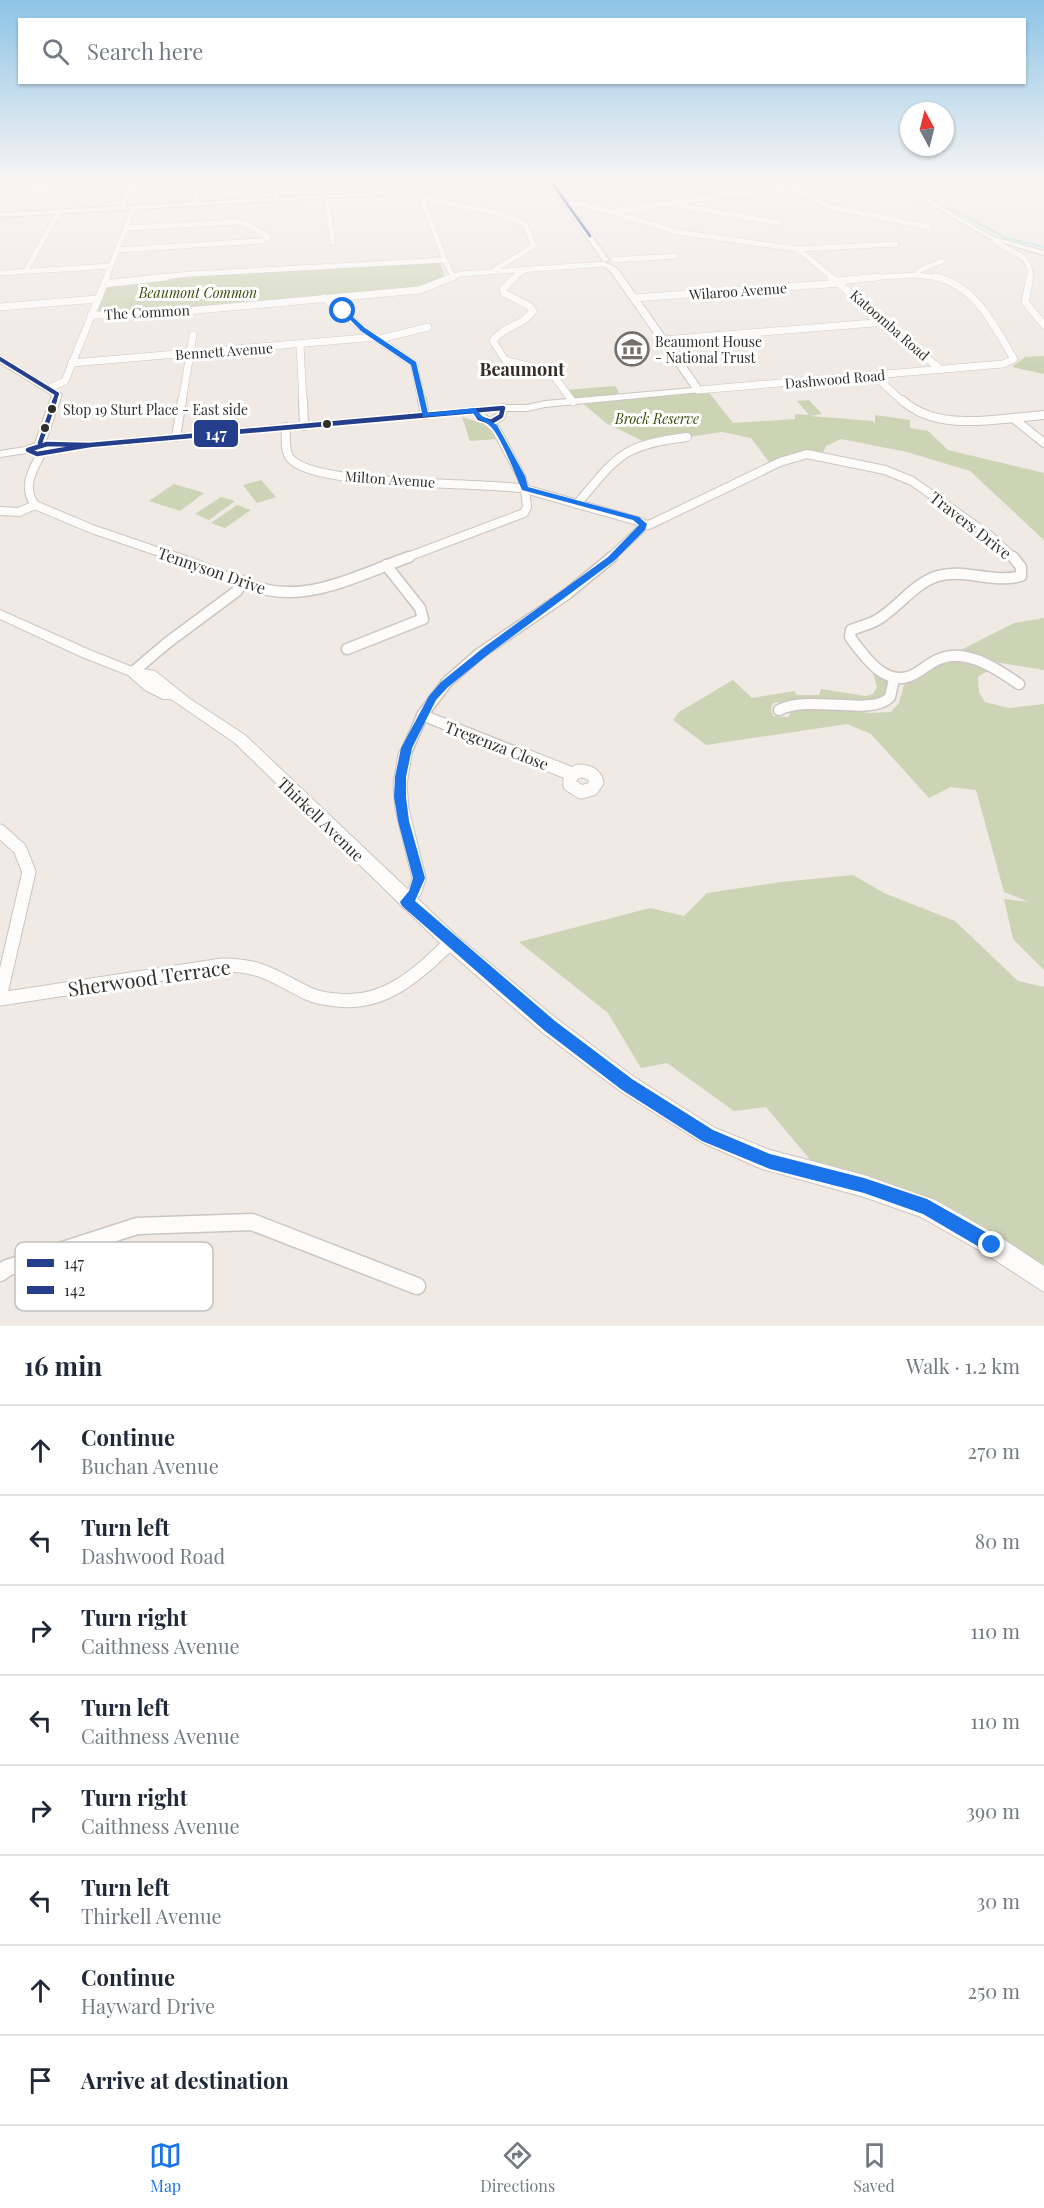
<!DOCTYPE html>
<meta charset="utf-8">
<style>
:root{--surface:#fff;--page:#f6f6f7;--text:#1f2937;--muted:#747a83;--line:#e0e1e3;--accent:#1a73e8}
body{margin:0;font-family:"Playfair Display",serif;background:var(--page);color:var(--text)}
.compass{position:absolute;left:900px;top:102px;width:54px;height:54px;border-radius:50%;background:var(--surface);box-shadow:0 2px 4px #0004;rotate:353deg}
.stop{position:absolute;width:18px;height:18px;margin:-14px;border:4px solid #1a73e8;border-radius:50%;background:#fff}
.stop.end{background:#1a73e8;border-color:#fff;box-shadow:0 2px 6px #0008}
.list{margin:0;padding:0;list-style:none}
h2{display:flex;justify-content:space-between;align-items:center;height:78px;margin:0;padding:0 24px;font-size:26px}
h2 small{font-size:20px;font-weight:400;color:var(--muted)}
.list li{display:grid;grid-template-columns:39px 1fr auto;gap:18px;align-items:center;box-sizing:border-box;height:90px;padding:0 24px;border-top:2px solid var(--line)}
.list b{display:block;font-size:22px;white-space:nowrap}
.list p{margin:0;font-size:20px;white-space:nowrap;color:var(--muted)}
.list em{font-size:20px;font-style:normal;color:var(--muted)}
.icon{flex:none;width:33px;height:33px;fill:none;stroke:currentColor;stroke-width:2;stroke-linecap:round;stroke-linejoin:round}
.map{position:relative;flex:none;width:1044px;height:1326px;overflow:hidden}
.search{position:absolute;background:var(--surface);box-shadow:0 2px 4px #0004;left:18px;right:18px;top:18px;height:66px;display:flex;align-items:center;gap:15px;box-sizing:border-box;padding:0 21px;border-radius:0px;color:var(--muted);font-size:22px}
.sheet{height:798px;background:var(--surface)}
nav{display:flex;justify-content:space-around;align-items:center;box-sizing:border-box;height:84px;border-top:2px solid var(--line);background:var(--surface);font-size:16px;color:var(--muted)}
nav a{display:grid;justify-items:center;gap:3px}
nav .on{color:var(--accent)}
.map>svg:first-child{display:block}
.green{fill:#cdd4b6}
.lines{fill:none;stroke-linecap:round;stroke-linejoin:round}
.stream{stroke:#a4dce5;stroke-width:1.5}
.street-far5-casing{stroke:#cbc5c2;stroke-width:6}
.street-far4-casing{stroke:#cbc5c2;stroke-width:8}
.street-far3-casing{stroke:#cbc5c2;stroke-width:10}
.street-far2-casing{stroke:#cbc5c2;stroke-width:13}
.street-far1-casing{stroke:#cbc5c2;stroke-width:15}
.street-casing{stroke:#cbc5c2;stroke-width:19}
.secondary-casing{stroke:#cbc5c2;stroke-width:2}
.street-far5{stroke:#fdfcfb;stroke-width:5}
.street-far4{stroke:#fdfcfb;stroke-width:7}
.street-far3{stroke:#fdfcfb;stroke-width:8}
.street-far2{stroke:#fdfcfb;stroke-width:10}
.street-far1{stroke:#fdfcfb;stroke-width:13}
.street{stroke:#fdfcfb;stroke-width:16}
.secondary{fill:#fdfcfb;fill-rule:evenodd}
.bus-1-far1-casing{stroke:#fff;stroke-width:7}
.bus-1-casing{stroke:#fff;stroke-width:8}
.bus-2-casing{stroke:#fff;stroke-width:5}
.bus-1-far1{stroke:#243e8c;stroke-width:4}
.bus-1{stroke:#243e8c;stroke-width:4.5}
.bus-2{stroke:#243e8c;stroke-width:3}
.route{fill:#1a73e8}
.bus-dot{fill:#312d2a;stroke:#fff;stroke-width:2}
.labels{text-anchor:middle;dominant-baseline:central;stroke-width:6;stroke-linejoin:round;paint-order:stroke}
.far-street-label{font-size:14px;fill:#312d2a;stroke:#fff}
.far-park-label{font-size:14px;font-style:italic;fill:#3a4c09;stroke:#fff}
.far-poi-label{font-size:14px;fill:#312d2a;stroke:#fff;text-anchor:start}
.bus-label{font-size:14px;fill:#312d2a;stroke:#fff;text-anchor:start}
.street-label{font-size:16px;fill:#312d2a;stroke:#fff}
.far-district-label{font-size:18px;font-weight:bold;fill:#312d2a;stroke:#fff}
.near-street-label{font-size:20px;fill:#312d2a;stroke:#fff}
.key{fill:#fff;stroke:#c1c0bf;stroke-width:1.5}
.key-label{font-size:16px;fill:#312d2a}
.line-badge{stroke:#fff;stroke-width:2}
.badge-label{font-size:16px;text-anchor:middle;font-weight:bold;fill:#fff}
</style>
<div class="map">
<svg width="1044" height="1326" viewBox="0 0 1044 1326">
<rect width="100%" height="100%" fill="#f0e9e4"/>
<!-- green -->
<g class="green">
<path d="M 440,262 L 444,276 L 427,287 L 143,313 L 96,312 L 107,285 L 186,276 Z"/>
<path d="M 1044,356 L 1044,374 L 1012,367 L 1025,357 Z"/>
<path d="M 615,386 L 622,397 L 707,390 L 733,423 L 795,419 L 795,414 L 809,415 L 797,401 L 809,400 L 822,414 L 810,416 L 873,421 L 875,424 L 875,415 L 910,420 L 910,428 L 928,431 L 948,450 L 1044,473 L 1044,540 L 970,471 L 907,452 L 841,439 L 826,446 L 823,452 L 807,454 L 772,466 L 751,438 L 722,432 L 647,443 L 606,423 L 580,401 L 573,402 L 566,390 Z"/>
<path d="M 462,417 L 485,424 L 497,439 L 470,441 Z"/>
<path d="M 261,480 L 276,497 L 257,503 L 243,485 Z"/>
<path d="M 174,484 L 204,493 L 180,511 L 149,501 Z"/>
<path d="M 221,497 L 235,501 L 209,520 L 195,514 Z"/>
<path d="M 237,505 L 251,510 L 225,528 L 211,523 Z"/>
<path d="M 1044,618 L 1044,670 L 956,656 L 953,654 L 1014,623 Z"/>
<path d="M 945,659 L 955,659 L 992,668 L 978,677 L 979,692 L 985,702 L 1009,708 L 1044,704 L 1044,970 L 1013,939 L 1004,899 L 1029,902 L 1004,892 L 976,790 L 951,787 L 929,798 L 871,734 L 847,724 L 706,745 L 673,720 L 679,712 L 733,680 L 752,698 L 794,691 L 797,695 L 819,695 L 821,689 L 866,696 L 873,694 L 877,687 L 873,673 L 891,684 L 886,699 L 875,704 L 789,701 L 773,703 L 771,709 L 773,716 L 788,717 L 793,709 L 837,707 L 869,713 L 891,712 L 899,703 L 904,685 Z"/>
<path d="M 853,875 L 884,893 L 955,921 L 1018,981 L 1044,987 L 1044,1280 L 992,1245 L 823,1175 L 766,1107 L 734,1111 L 667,1063 L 641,1068 L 608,1013 L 519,942 L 650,908 L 684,916 L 707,893 L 781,882 Z"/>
</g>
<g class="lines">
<!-- stream -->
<g class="stream">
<path d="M 830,185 L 863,195"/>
<path d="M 950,208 L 1006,238 L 1044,247"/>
</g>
<defs>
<g id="street-far5">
<path d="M 394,180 L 416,189"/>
<path d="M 688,180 L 703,188 L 721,192"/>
<path d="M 776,180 L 830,207 L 929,227"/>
<path d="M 898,180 L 901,181"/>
<path d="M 789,187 L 847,181"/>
<path d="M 0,192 L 217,180"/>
<path d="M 627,192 L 633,184 L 640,180"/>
<path d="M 420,193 L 445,260"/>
<path d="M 326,196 L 333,243"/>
<path d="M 424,198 L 500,214 L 525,224 L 534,246 L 496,269"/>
<path d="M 275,199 L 276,180"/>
<path d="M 194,204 L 200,180"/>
<path d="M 567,204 L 583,204 L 678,232 L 798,249 L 833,278"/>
<path d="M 677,205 L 779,223"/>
<path d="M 121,208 L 131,185"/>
<path d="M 613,212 L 732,194 L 785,189"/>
<path d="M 998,240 L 995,241 C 1011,254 1032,253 1030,278"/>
<path d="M 798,249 L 896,244"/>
<path d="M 117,250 L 261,241 L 269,237 L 245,223 L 238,222 L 126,228"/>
<path d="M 613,260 L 676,256"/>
<path d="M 25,272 L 59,212"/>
<path d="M 0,273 L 111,266"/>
<path d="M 917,275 L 918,271 L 942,261"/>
<path d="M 106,278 L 134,208"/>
<path d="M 153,278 L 191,274 L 445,260 L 452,275"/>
<path d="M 449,278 L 460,274 L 604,264"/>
<path d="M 513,278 L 525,270"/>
<path d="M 864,278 L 916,275 L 942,278"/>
</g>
<g id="street-far4">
<path d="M 515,277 L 503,289 L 504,293 L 529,306 L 533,311 C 523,326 503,326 493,341 L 505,360 L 551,372 L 573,402"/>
<path d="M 831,277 L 941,370"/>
<path d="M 1030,277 L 1025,302 L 1044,325"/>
<path d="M 838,281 L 878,277"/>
<path d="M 104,284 L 166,277"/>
<path d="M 324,298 L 363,329 L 414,364 L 422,402"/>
<path d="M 634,298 L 841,283"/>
<path d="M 0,307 L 98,299"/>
<path d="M 91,315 L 142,315 L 419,290 L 453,277"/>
<path d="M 380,339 L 428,327"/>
<path d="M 663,340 L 887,322"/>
<path d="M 300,345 L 303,402"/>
<path d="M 72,363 L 376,337"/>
<path d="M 875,376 L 903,402"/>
<path d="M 50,388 L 65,381 L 107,277"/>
<path d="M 698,390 L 1003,364 L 1014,359 C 994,326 976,286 936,277"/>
<path d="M 182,402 L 193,335"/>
</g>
<g id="street-far3">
<path d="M 303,400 L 304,426"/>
<path d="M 422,400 L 425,415"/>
<path d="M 902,400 C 932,427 975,422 1013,418 L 1044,443"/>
<path d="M 475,411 L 496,429 L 521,476 L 525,489 L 641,522 L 642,528 L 610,558"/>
<path d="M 1013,418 L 1044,415"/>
<path d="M 491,422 L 501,416 L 503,408"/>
<path d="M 286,427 C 286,437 284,450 290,458 C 313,488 483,481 525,489 L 527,507 L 524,513 L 405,558"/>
<path d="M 176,437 L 182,400"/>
<path d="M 41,454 C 32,471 22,487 35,505 L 92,529 L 177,558"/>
<path d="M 577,504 C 618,456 621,445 687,437"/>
<path d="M 0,511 L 19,512 L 35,505"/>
<path d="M 643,524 L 649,525 L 780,462 L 807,454 L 885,470 L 912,481 L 990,536 L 1014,558"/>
</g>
<g id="street-far2">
<path d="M 172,557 C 204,567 236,583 268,590 C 315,600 366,572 409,557"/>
<path d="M 1013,557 L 1021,567 L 1021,576 C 993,584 965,568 938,576 C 914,583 898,608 877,620 C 870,624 859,627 851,630 L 850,637 C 866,659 889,692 918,672 C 929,665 938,657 951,656 C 976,654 1000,671 1019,684"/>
<path d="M 347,649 L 423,619 L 420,608 L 386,565"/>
<path d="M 133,672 L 167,643 L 237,591 L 242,581"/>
<path d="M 779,710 C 811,694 872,717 890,697 L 894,679"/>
<path d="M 422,715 L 528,757"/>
<path d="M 404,757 L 423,714 L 447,682 L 479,654 L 567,594 L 612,557"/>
</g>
<g id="street-far1">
<path d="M 405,755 L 400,784 L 402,809 L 419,878 L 415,891 L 406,902"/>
<path d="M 524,755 L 572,774"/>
<path d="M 578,771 C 587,771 594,773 597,782 L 592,789 L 581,792 L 570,785 L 570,777 Z"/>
<path d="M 0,831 L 20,849 L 29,872 L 0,997"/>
<path d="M 0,999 L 222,965 C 263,965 274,977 309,994 C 317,998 327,999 336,1000 C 385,1006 418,974 451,942"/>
</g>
<path id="street" d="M 0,1273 L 7,1268 L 137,1226 L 252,1222 L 417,1286"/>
<g id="secondary">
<path d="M 1,180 L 7,180 L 0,188 Z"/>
<path d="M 547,180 L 553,180 L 609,260 L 607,261 L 603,261 L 551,186 L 425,192 L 422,190 L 549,182 Z"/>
<path d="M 843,180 L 854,180 L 930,200 L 994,237 L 1044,251 L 1044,255 L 990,239 L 926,202 Z"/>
<path d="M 413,190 L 411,193 L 0,217 L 0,213 Z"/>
<path d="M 606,263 L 617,268 L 703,390 L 701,392 L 545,407 L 527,411 L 503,411 L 90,448 L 37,457 L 27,453 L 0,457 L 0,451 L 25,447 L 35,443 L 52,395 L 0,363 L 0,356 L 62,394 L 46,441 L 90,442 L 503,405 L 527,405 L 545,401 L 692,388 L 611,272 L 602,265 ZM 40,447 L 63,447 L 35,449 Z"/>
<path d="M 0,610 L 92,651 L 135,668 L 155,671 L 190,699 L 245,735 L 457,936 L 557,1019 L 634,1077 L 715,1128 L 770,1150 L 864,1175 L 935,1200 L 1000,1237 L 1044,1266 L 1044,1292 L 984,1253 L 921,1217 L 864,1197 L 762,1169 L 701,1142 L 620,1091 L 543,1033 L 445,948 L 235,743 L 171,699 L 163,699 L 145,690 L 128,675 L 82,657 L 0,619 Z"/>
</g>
</defs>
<!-- street-far5 casing -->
<use href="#street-far5" class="street-far5-casing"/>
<!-- street-far4 casing -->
<use href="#street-far4" class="street-far4-casing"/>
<!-- street-far3 casing -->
<use href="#street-far3" class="street-far3-casing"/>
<!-- street-far2 casing -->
<use href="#street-far2" class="street-far2-casing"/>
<!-- street-far1 casing -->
<use href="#street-far1" class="street-far1-casing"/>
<!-- street casing -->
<use href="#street" class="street-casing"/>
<!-- secondary casing -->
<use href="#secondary" class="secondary-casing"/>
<!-- street-far5 -->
<use href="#street-far5" class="street-far5"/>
<!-- street-far4 -->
<use href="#street-far4" class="street-far4"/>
<!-- street-far3 -->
<use href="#street-far3" class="street-far3"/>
<!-- street-far2 -->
<use href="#street-far2" class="street-far2"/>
<!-- street-far1 -->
<use href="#street-far1" class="street-far1"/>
<!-- street -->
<use href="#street" class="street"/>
<!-- secondary -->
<use href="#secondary" class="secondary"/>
<defs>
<path id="bus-1-far1" d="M 0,359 L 57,394 L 54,402"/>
<g id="bus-1">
<path d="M 503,408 L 501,416 L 491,422 L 479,418 L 475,411 L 90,445 Z"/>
<path d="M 40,443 L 55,400"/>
<path d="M 47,444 L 90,445 L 37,454 L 28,450 Z"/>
</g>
<path id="bus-2" d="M 550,180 L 590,236"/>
</defs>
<!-- bus-1-far1 casing -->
<use href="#bus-1-far1" class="bus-1-far1-casing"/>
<!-- bus-1 casing -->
<use href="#bus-1" class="bus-1-casing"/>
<!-- bus-2 casing -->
<use href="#bus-2" class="bus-2-casing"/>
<!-- bus-1-far1 -->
<use href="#bus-1-far1" class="bus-1-far1"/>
<!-- bus-1 -->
<use href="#bus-1" class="bus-1"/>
<!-- bus-2 -->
<use href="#bus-2" class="bus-2"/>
</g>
<!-- sky -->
<linearGradient id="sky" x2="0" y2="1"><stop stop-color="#8dc4e7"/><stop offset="0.49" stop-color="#f8f5f3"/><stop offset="1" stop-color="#f8f5f3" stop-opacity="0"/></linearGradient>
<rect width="1044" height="366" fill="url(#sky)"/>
<!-- route -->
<path class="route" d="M 341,310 L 345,310 L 365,328 L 416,362 L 428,413 L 475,408 L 482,416 L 497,425 L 525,476 L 528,487 L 639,517 L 647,524 L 645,530 L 614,561 L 490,653 L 448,687 L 436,700 L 412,748 L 406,777 L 406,797 L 409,821 L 425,878 L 415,901 L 555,1021 L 632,1079 L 713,1130 L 770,1154 L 864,1178 L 927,1199 L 998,1239 L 1000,1245 L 998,1251 L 992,1253 L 986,1251 L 923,1214 L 864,1193 L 770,1169 L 702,1141 L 622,1090 L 545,1031 L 402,906 L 400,902 L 409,891 L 413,878 L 398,821 L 394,797 L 395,777 L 401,748 L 429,696 L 441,682 L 483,648 L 608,557 L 639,525 L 633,520 L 522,490 C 516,476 501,437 491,427 C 485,420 477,421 473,413 L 423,417 L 411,365 L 361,331 Z"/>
<!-- icons -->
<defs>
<symbol id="museum-ring" viewBox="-11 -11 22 22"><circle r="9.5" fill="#fff" stroke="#746f6b" stroke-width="1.5"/><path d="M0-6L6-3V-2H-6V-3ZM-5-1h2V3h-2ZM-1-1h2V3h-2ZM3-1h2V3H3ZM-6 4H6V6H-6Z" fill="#746f6b"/></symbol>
</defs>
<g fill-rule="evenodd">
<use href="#museum-ring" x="613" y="330" width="38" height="38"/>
</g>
<!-- markers -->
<g class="bus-dot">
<circle cx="52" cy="409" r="5"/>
<circle cx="327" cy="424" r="5"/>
<circle cx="45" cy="428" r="5"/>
</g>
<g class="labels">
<!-- far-street labels -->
<g class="far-street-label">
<text transform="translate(738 291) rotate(-4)">Wilaroo Avenue</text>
<text transform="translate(147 312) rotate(-3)">The Common</text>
<text transform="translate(890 325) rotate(41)">Katoomba Road</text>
<text transform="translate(224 351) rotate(-4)">Bennett Avenue</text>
<text transform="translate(835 379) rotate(-5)">Dashwood Road</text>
<text transform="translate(390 479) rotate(4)">Milton Avenue</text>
</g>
<!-- far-park labels -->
<g class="far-park-label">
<text x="198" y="292">Beaumont Common</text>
<text x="657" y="418">Brock Reserve</text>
</g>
<!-- far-poi labels -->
<g class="far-poi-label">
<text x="655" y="341">Beaumont House<tspan x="655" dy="16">- National Trust</tspan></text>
</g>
<!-- bus labels -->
<g class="bus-label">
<text x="63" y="409">Stop 19 Sturt Place - East side</text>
</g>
<!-- street labels -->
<g class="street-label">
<text transform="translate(971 525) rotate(38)">Travers Drive</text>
<text transform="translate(212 570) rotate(19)">Tennyson Drive</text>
<text transform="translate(497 745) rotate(21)">Tregenza Close</text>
<text transform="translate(321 819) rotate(44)">Thirkell Avenue</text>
</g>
<!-- far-district labels -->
<g class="far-district-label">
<text x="522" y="369">Beaumont</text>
</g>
<!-- near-street labels -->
<g class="near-street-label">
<text transform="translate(149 977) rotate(-8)">Sherwood Terrace</text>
</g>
</g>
<!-- legend -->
<rect x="15" y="1242" width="198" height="69" rx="9" class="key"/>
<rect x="27" y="1259" width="27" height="8" fill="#243e8c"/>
<rect x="27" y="1286" width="27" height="8" fill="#243e8c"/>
<g class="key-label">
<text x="64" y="1269">147</text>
<text x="64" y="1296">142</text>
</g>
<rect class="line-badge" x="193" y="419" width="46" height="29" rx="6" fill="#243e8c"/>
<g class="badge-label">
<text x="216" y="440">147</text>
</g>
</svg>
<svg class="compass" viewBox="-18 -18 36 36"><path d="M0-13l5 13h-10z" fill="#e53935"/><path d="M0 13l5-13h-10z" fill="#747a83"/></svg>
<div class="stop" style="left:343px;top:311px"></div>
<div class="stop end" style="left:992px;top:1245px"></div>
<div class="search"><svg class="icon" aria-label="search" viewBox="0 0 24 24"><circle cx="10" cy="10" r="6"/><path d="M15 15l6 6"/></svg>Search here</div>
</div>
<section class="sheet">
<h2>16 min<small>Walk · 1.2 km</small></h2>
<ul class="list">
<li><svg class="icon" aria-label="ahead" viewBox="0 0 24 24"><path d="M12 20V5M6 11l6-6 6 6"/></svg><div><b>Continue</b><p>Buchan Avenue</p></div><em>270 m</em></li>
<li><svg class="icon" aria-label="left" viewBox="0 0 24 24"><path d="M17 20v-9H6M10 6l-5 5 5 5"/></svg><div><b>Turn left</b><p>Dashwood Road</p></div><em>80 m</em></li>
<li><svg class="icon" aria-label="right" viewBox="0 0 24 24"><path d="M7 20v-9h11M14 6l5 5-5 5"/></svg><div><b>Turn right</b><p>Caithness Avenue</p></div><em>110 m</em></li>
<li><svg class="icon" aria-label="left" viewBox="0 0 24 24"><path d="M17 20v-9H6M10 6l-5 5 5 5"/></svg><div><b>Turn left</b><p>Caithness Avenue</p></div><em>110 m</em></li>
<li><svg class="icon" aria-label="right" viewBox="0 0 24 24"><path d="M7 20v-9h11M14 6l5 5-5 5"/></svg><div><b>Turn right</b><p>Caithness Avenue</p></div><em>390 m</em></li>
<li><svg class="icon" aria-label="left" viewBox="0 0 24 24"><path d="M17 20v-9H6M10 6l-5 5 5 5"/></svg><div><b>Turn left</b><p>Thirkell Avenue</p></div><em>30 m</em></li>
<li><svg class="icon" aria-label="ahead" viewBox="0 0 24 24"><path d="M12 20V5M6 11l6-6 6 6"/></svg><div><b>Continue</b><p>Hayward Drive</p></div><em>250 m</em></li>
<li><svg class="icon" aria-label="arrive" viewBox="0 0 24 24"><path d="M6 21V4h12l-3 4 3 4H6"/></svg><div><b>Arrive at destination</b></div></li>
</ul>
</section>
<nav>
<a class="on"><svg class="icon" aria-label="map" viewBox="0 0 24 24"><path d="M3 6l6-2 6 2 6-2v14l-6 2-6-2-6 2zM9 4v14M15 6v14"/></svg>Map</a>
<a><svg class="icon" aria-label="directions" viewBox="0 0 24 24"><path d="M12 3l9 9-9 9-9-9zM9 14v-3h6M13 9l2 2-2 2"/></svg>Directions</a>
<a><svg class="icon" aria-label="saved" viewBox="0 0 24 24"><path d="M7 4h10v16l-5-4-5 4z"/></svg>Saved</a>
</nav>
